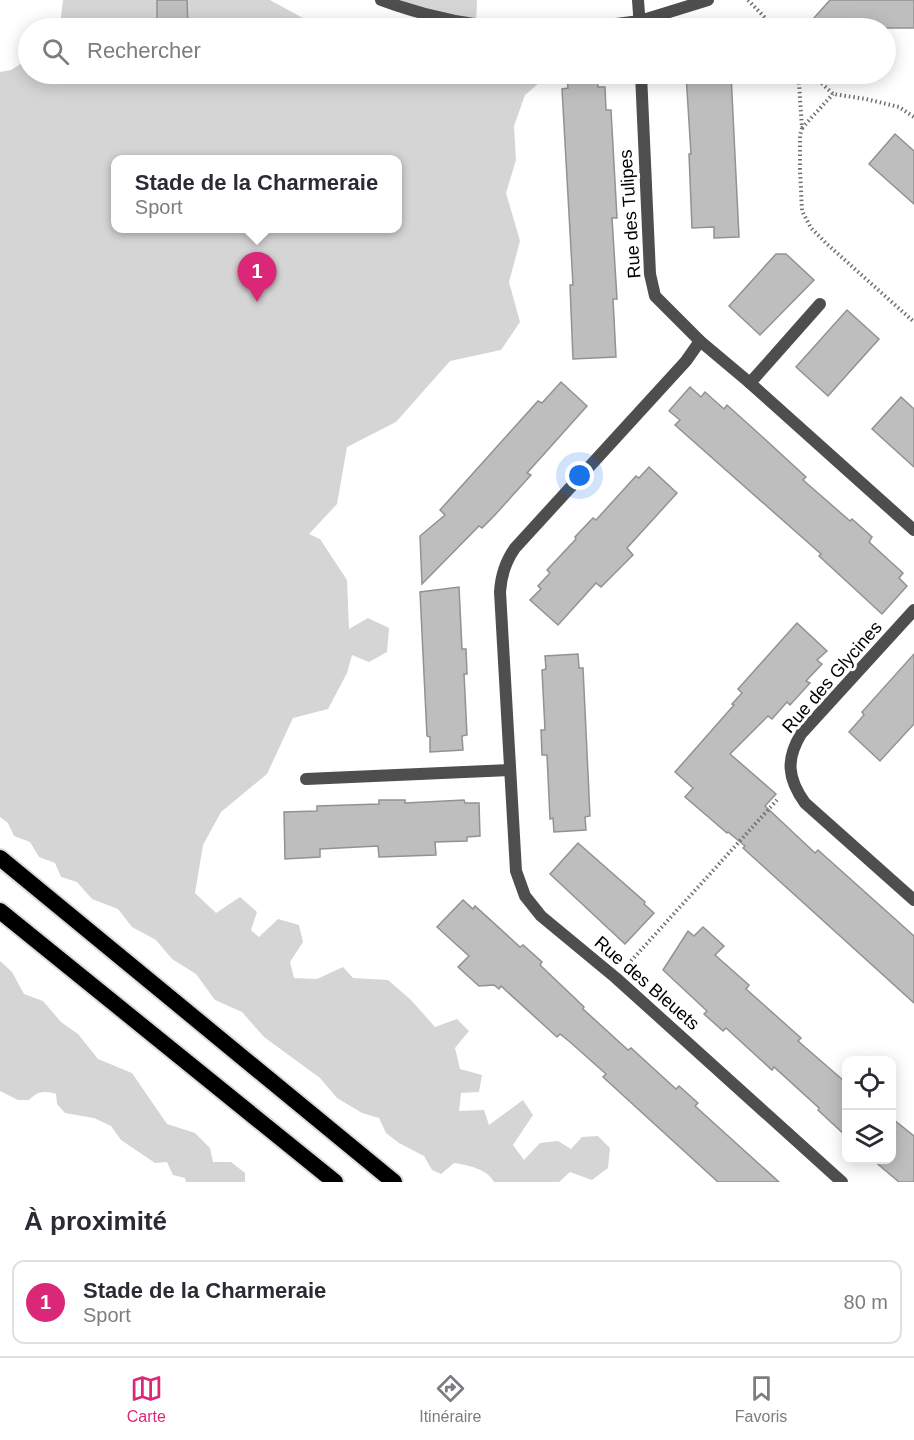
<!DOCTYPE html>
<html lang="fr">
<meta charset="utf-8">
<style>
:root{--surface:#fff;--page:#f2f2f3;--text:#2b2b33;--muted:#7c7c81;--line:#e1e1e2;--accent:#db2777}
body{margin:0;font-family:Arial,sans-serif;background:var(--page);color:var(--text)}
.controls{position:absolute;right:18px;bottom:18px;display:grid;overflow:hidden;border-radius:12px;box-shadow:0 3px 15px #0003}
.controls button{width:54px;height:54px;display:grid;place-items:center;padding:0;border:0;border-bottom:2px solid var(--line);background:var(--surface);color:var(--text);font:30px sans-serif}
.you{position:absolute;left:580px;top:476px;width:21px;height:21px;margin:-15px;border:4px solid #fff;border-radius:50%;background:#1a73e8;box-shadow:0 0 0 9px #1a73e833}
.badge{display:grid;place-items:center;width:39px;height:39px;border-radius:50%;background:var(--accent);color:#fff;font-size:20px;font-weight:700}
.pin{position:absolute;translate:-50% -50px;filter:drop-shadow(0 2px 3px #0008)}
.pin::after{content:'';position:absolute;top:32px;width:21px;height:18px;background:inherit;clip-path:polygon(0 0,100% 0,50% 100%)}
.popup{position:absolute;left:111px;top:155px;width:291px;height:78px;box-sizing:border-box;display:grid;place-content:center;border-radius:12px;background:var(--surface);filter:drop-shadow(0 2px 4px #0005);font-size:20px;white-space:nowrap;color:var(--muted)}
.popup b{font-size:22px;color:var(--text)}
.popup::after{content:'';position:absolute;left:50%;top:100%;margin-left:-12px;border:12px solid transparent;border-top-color:var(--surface)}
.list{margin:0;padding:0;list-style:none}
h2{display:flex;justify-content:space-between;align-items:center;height:78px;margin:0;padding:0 24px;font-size:26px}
h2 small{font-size:20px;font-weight:400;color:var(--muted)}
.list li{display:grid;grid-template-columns:39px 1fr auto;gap:18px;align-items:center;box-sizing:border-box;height:84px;margin:0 12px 12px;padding:0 12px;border:2px solid var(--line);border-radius:12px}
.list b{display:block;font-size:22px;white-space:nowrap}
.list p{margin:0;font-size:20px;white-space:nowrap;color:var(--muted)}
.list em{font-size:20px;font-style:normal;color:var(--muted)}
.icon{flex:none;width:33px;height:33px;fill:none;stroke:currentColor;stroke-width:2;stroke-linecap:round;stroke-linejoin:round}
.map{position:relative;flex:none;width:914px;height:1182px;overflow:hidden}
.search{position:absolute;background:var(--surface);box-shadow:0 3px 15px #0003;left:18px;right:18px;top:18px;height:66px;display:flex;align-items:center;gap:15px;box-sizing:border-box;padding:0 21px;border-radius:33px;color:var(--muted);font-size:22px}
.sheet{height:174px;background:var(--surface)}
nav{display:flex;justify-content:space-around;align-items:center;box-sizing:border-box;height:84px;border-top:2px solid var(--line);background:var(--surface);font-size:16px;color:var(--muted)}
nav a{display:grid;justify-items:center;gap:3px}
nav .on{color:var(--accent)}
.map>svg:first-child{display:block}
.green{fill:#d5d5d5;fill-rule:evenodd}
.building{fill:#bebebe;stroke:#929292;stroke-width:1.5}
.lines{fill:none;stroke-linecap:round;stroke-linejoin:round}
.trunk-casing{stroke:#dbdbdb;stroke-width:20}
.path{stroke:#707070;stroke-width:4;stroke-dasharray:1.5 3;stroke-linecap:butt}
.minor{stroke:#4e4e4e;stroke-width:12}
.trunk{stroke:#000;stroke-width:16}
.labels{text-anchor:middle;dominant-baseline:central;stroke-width:6;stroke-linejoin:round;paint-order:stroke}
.street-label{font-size:18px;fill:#000;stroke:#fff}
</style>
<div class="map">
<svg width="914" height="1182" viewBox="0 0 914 1182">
<rect width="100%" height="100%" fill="#fff"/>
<!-- green -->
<g class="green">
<path d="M 63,0 L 270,0 L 321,28 L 56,28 L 61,17 Z"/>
<path d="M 381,0 L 477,0 L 476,25 Z"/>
<path d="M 28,59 L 28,74 L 464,74 L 470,75 L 545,78 L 525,95 L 514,126 L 516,160 L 506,193 L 520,241 L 509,282 L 520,322 L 501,350 L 450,361 L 396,422 L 347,447 L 337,504 L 309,534 L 320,539 L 347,580 L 349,629 L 368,618 L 389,628 L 387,652 L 369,662 L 352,655 L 347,673 L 328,709 L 293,718 L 267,774 L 221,812 L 203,845 L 195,893 L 216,913 L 240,897 L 257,912 L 251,930 L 259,937 L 278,919 L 299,925 L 303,942 L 290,962 L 294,978 L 317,979 L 343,967 L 353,978 L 388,980 L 411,1000 L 435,1027 L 457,1019 L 469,1031 L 455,1048 L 460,1069 L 482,1075 L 479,1092 L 461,1093 L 459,1111 L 484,1110 L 489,1125 L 523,1100 L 533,1115 L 513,1145 L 524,1160 L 540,1143 L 558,1141 L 571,1149 L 582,1137 L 598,1136 L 610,1148 L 608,1168 L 592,1180 L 570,1172 L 559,1182 L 494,1182 C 487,1169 468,1165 454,1163 L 441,1174 L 432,1170 L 424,1156 L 399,1143 L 386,1133 L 379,1118 L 362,1113 L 337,1098 L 320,1078 L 264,1037 L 242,1012 L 215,1000 L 196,974 L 172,959 L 156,940 L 132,927 L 118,909 L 92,899 L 77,882 L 61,877 L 55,863 L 39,857 L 30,842 L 14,836 L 8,823 L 0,817 L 0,72 L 11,70 ZM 116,160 L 398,160 L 398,228 L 116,228 Z"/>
<path d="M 0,961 L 12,972 L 24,994 L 43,1001 L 61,1022 L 78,1034 L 98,1059 L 132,1073 L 167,1124 L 195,1133 L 210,1148 L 213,1162 L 231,1162 L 245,1173 L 245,1182 L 186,1182 L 185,1178 L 173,1175 L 167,1162 L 155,1163 L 121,1140 L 111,1126 L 94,1118 L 65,1113 L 57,1104 L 56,1094 C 44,1090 37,1092 29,1100 L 18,1100 L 0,1091 Z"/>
</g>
<!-- building -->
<g class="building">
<path d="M 157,0 L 187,0 L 188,28 L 157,28 Z"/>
<path d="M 830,0 L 914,0 L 914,28 L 805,28 Z"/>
<path d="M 567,74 L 597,74 L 598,87 L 605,87 L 606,110 L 611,110 L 617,218 L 612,218 L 617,299 L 613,299 L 616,357 L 573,359 L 570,285 L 573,285 L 562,89 L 568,88 Z"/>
<path d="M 686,74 L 731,74 L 739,237 L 714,238 L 714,227 L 692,228 L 689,154 L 691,154 Z"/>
<path d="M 895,134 L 914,151 L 914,204 L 869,164 Z"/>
<path d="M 776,254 L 786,254 L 814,280 L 760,335 L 729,306 Z"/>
<path d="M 847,310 L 879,339 L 828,396 L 796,367 Z"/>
<path d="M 561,382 L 587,406 L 527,473 L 531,475 L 494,516 L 482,528 L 479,526 L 422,584 L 420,536 L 445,515 L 440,510 L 538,401 L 542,403 Z"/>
<path d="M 690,387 L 701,397 L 705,392 L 724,409 L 727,405 L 757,432 L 806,477 L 803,480 L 850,521 L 852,519 L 872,537 L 869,542 L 903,573 L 899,578 L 907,586 L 882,614 L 819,556 L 821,554 L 675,425 L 680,420 L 669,411 Z"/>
<path d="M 901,397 L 914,409 L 914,467 L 872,429 Z"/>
<path d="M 649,467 L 677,493 L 627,548 L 633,555 L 601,587 L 596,583 L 558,625 L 530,600 L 541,589 L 538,586 L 550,573 L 547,570 L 576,539 L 575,537 L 593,518 L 596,520 L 636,476 L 639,478 Z"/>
<path d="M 459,587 L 462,649 L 466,649 L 467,674 L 464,674 L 467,735 L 462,736 L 463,750 L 430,752 L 430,737 L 427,736 L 420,592 Z"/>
<path d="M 797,623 L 827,651 L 817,660 L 822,664 L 806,681 L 810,683 L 790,705 L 787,702 L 772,719 L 768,716 L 730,754 L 776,794 L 765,806 L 815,853 L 818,850 L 914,936 L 914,1003 L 743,848 L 745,846 L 728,832 L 727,833 L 685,797 L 693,788 L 675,772 L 734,705 L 732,704 L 742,693 L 738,689 Z"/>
<path d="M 578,654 L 579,668 L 583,668 L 590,816 L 585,817 L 586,830 L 554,832 L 553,818 L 550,819 L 547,755 L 542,755 L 541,730 L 545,730 L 542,670 L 546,669 L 545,656 Z"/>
<path d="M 914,654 L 914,724 L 880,761 L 849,732 L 864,715 L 862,712 Z"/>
<path d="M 379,800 L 405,800 L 405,803 L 464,800 L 465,803 L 479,803 L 480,836 L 467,837 L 467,841 L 435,842 L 436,855 L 379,857 L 378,846 L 320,849 L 320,857 L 285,859 L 284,812 L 317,811 L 317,806 L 379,804 Z"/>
<path d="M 578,843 L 645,902 L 644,904 L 654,913 L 625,944 L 550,874 Z"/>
<path d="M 463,900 L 473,909 L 475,906 L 520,947 L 523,945 L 542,962 L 540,965 L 584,1007 L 583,1009 L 628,1050 L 631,1048 L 676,1089 L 679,1086 L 698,1103 L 695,1106 L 779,1182 L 718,1182 L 603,1077 L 606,1074 L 570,1042 L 560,1034 L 557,1037 L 501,986 L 499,989 L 494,985 L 479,986 L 458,967 L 469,956 L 437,927 Z"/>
<path d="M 703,927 L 724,946 L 715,955 L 749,985 L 746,989 L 801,1038 L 798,1041 L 844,1081 L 845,1080 L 846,1081 L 846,1136 L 818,1110 L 819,1108 L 774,1067 L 772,1070 L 726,1028 L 723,1031 L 704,1014 L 707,1011 L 663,970 L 688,931 L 694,936 Z"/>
<path d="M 891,1120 L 894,1120 L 914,1136 L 914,1182 L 899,1182 L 873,1160 L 891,1160 Z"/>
</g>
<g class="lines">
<defs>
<g id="trunk">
<path d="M 0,858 L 394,1182"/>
<path d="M 0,911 L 335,1182"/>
</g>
</defs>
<!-- trunk casing -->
<use href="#trunk" class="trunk-casing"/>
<!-- path -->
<g class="path">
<path d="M 748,0 L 775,28"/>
<path d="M 799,74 L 799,83 L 802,128 L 800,135 L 800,169 L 802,211 L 811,228 L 827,244 L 914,322"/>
<path d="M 812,74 L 833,94 L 866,99 L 899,107 L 914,117"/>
<path d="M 802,128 L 833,94"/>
<path d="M 631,961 L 777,800"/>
</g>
<!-- minor -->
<g class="minor">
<path d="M 381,0 C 424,16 464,25 510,28"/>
<path d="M 638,0 L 640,28"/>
<path d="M 584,28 L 640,21 L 708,0"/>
<path d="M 641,74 L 650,274 L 655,296 L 700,341 L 750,383 L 914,530"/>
<path d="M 700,341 L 686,361 L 515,548 C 505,562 501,575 500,592 L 516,871 L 525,896 L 541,916 L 616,978 L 842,1182"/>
<path d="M 750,383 L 820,304"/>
<path d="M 914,610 L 801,734 C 786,759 787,778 805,803 L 914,900"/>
<path d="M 306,779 L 510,770"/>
</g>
<!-- trunk -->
<use href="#trunk" class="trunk"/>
</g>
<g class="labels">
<!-- street labels -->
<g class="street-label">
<text transform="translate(630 214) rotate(-94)">Rue des Tulipes</text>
<text transform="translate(832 677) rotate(-49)">Rue des Glycines</text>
<text transform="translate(647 983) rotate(41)">Rue des Bleuets</text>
</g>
</g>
</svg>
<div class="controls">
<button><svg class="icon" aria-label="locate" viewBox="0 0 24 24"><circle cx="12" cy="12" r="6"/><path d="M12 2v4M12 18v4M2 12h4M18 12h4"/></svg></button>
<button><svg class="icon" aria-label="layers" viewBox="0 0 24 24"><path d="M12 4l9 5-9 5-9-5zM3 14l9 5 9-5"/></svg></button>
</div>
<div class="you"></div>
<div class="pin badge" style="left:257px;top:302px">1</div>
<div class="popup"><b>Stade de la Charmeraie</b>Sport</div>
<div class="search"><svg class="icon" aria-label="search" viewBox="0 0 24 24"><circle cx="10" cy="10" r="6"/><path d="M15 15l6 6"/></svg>Rechercher</div>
</div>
<section class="sheet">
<h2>À proximité<small></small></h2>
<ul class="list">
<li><span class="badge">1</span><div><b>Stade de la Charmeraie</b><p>Sport</p></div><em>80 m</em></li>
</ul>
</section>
<nav>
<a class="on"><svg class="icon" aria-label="map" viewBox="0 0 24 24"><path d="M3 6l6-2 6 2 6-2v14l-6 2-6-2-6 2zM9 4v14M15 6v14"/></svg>Carte</a>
<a><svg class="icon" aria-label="directions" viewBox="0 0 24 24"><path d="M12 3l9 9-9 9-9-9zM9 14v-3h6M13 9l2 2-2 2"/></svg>Itinéraire</a>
<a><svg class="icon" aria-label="saved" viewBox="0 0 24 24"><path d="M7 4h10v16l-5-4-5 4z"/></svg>Favoris</a>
</nav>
